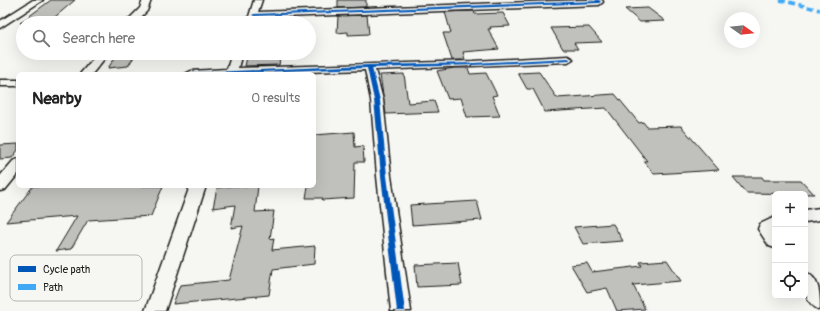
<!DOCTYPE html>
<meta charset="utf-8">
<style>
:root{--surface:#fff;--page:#f2f2f2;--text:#222;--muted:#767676;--line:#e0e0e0}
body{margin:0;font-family:Pangolin,sans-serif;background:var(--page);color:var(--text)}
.controls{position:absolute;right:12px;bottom:12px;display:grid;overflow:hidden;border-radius:6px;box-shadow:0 4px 16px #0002}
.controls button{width:36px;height:36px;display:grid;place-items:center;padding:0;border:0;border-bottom:1px solid var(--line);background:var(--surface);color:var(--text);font:20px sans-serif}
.compass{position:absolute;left:724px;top:12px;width:36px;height:36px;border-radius:50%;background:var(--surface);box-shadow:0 4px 16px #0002;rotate:105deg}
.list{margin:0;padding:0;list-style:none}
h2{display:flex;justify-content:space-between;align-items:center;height:52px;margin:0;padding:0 16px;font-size:17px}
h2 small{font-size:13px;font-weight:400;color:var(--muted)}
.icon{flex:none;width:22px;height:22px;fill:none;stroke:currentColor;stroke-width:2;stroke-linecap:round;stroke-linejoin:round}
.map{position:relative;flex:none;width:820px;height:311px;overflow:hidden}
.search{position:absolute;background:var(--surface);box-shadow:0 4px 16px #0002;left:16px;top:16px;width:300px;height:44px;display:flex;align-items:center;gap:10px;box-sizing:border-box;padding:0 14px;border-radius:22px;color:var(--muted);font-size:15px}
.panel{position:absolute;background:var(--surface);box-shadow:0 4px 16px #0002;left:16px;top:72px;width:300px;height:116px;border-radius:6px}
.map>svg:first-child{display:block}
.building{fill:#c0c0bd;stroke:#1c1c1c}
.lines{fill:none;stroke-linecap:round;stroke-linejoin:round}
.street-casing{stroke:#1c1c1c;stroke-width:3}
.street{fill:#f6f6f2;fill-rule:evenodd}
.quiet{stroke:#3fa9f5;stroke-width:3.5;stroke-dasharray:6 3.5;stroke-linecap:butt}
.cycleway-casing{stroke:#f6f6f2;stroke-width:2}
.cycleway{fill:#0057b8;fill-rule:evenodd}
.key{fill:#f6f6f2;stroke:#b5b5b2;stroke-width:1}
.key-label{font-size:11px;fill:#1c1c1c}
</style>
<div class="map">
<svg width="820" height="311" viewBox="0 0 820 311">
<rect width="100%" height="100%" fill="#f6f6f2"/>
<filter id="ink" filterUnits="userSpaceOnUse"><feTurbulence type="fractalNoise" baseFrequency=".025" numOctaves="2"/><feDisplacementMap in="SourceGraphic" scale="8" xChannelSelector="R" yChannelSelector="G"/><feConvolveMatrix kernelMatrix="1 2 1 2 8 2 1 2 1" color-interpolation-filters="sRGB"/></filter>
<g filter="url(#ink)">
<!-- building -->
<g class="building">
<path d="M 51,0 L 75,0 L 49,22 L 20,23 Z"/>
<path d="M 338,0 L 366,0 L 366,7 L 338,8 Z"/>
<path d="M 648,8 L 665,21 L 640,22 L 625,9 Z"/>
<path d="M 474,11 L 475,14 L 503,13 L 510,26 L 490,27 L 491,29 L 488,29 L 499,49 L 463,52 L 465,60 L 452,60 L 443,33 L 451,33 L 445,12 Z"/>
<path d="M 367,15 L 369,34 L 348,35 L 348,32 L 337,33 L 338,16 Z"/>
<path d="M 589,27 L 602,42 L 574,43 L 578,49 L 563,49 L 551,28 Z"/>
<path d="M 248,53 L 281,53 L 279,65 L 245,66 Z"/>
<path d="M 136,54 L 128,66 L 108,68 L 117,55 Z"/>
<path d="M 454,68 L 468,68 L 470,74 L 486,73 L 497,95 L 492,96 L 500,116 L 467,117 L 461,98 L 448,99 L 437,71 Z"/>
<path d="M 539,72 L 557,98 L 615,94 L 639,123 L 643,122 L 647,127 L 681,126 L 719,170 L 654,174 L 644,161 L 647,161 L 606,108 L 545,112 L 533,89 L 527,89 L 518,73 Z"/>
<path d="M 404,74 L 408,103 L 434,101 L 438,112 L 386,114 L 380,75 Z"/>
<path d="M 354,132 L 355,147 L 363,146 L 364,162 L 355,162 L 354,198 L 322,200 L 323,198 L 306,198 L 308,186 L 314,186 L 314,135 Z"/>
<path d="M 18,144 L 18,150 L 12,158 L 0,159 L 0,145 Z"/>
<path d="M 733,177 L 762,177 L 764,180 L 801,180 L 814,194 L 746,193 Z"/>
<path d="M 33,186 L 163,186 L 151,216 L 88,220 L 71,249 L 56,251 L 77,216 L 6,222 Z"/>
<path d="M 232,186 L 258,186 L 255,212 L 274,211 L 270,239 L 274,238 L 272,250 L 315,246 L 314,264 L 273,269 L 269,295 L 173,304 L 180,285 L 229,280 L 243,226 L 231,228 L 235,205 L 213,208 L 217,188 Z"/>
<path d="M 477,201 L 482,220 L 412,225 L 410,205 Z"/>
<path d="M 613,224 L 623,241 L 583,244 L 574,227 Z"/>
<path d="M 667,260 L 681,281 L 633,285 L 645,309 L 617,311 L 607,288 L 587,292 L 571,265 L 587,263 L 592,272 L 642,266 L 640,262 Z"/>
<path d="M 458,263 L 462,285 L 417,287 L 415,265 Z"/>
</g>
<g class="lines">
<defs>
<g id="street">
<path d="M 33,0 L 43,0 L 0,28 L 0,21 Z"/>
<path d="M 143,0 L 151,0 L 147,11 L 135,23 L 125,23 L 140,8 Z"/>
<path d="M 254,0 L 262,0 L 258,12 L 585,0 L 602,0 L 603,2 L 599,5 L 257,18 L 255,23 L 247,23 Z"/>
<path d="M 98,53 L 109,53 L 92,74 L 80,74 Z"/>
<path d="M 232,53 L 242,53 L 238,68 L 474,61 L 568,56 L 573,59 L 568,62 L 375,70 L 383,100 L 391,176 L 411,311 L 391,311 L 377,176 L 371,100 L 365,70 L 248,74 L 185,74 L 191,71 L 227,69 Z"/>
<rect x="0" y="80" width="18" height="6"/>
<path d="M 18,159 L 18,174 L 5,190 L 0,191 L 0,176 L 13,161 Z"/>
<path d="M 190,186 L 206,186 L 165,311 L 145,311 Z"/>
<path d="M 820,208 L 820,220 L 805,222 L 805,210 Z"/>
<path d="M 775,217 L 775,248 L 769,246 L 758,229 L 760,224 Z"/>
<path d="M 805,272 C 820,278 820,294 820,310 C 803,303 805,287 805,272 Z"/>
</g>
</defs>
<!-- street casing -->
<use href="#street" class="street-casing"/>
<!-- street -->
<use href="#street" class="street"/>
<!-- quiet -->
<path class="quiet" d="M 780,0 L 820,10"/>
<defs>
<g id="cycleway">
<path d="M 595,0 L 599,0 L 601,2 L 599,3 L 254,16 L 252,15 L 254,14 L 596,1 Z"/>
<path d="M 568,58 L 570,59 L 570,60 L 474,65 L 372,68 L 380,100 L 387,176 L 405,311 L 397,311 L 381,176 L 374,100 L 367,68 L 285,71 L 214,74 L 189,74 L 191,73 L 369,65 L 371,65 L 474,63 Z"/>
</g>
</defs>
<!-- cycleway casing -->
<use href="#cycleway" class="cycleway-casing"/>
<!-- cycleway -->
<use href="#cycleway" class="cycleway"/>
</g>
</g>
<!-- legend -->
<rect x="10" y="255" width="132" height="46" rx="6" class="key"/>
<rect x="18" y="266" width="18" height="6" fill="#0057b8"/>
<rect x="18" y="284" width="18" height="6" fill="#3fa9f5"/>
<g class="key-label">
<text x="43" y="273">Cycle path</text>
<text x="43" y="291">Path</text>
</g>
</svg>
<div class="controls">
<button>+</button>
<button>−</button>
<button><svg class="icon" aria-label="locate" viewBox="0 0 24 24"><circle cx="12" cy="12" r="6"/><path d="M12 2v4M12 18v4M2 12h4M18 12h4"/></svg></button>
</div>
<svg class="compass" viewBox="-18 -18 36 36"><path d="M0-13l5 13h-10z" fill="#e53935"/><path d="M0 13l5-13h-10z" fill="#767676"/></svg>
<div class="search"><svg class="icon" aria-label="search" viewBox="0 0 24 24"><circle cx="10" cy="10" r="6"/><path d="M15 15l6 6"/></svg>Search here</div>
<section class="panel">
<h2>Nearby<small>0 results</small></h2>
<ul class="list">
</ul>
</section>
</div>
